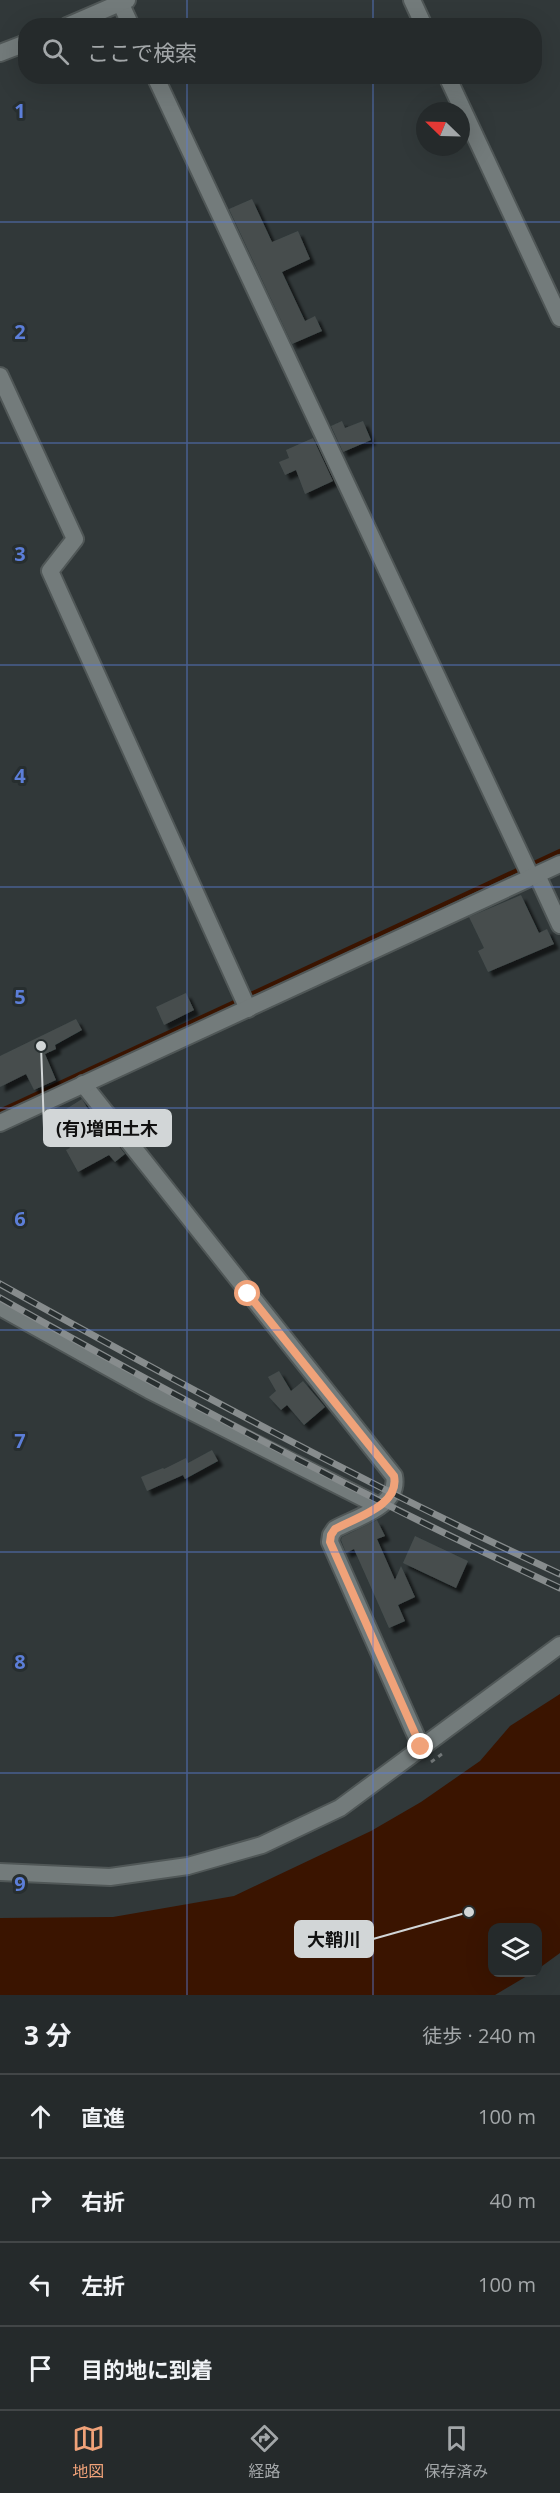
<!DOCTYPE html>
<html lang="ja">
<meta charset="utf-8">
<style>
:root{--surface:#252a2b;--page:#313637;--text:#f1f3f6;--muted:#a3a7a9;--line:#424647;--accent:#f0a279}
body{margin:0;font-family:"Open Sans","Noto Sans JP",sans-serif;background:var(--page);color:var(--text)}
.controls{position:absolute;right:18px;bottom:18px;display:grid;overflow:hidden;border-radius:12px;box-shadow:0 6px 24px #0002}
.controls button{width:54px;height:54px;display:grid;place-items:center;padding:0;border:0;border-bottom:2px solid var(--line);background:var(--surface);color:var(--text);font:30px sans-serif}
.compass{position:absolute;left:416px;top:102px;width:54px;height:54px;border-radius:50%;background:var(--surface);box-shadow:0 6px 24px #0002;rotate:293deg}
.stop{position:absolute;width:18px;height:18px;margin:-14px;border:4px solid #f0a279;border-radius:50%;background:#fff}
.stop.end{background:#f0a279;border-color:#fff;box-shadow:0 2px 6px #0008}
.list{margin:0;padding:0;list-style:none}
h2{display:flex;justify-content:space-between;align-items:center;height:78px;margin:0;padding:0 24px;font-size:26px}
h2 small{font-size:20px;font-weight:400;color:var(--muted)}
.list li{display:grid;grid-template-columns:39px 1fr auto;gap:18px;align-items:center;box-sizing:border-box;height:84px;padding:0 24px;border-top:2px solid var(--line)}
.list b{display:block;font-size:22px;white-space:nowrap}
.list em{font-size:20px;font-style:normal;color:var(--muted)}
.icon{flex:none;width:33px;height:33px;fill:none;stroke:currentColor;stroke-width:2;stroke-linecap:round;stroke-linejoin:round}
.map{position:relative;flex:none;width:560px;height:1995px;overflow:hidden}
.search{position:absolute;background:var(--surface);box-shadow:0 6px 24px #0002;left:18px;right:18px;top:18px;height:66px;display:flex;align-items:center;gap:15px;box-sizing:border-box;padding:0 21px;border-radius:24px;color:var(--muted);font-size:22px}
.sheet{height:414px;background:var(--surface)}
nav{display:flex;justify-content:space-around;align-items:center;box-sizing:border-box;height:84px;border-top:2px solid var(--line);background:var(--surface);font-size:16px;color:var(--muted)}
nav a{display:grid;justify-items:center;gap:3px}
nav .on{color:var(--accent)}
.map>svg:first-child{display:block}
.water{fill:#3a1400}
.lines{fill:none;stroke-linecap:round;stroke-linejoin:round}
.stream{stroke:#3a1400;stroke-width:4.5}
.building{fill:#464e4e;filter:url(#shadow)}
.minor-casing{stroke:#505757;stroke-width:20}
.path{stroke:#727778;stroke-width:3;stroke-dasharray:4.5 4.5;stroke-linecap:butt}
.minor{stroke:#737b7b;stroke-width:16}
.rail-casing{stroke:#878c8d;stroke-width:7}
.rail{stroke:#272e2f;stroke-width:4.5;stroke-dasharray:14;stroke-linecap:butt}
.route{stroke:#f0a279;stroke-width:8}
.grid{fill:none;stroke:#5c7ed8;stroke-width:1.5;stroke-opacity:0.55}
.grid-label{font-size:20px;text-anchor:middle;font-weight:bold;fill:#5c7ed8;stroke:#272e2f;stroke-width:6;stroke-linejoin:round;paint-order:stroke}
.leader{fill:none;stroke:#d2d6d7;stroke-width:2}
.callout-dot{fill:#d2d6d7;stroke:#272e2f;stroke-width:2}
.callout{fill:#d2d6d7;stroke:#d2d6d7;stroke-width:2}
.callout-label{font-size:18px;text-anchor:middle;font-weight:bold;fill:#111}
</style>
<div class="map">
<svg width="560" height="1995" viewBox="0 0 560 1995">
<defs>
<filter id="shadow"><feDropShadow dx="5" dy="5" stdDeviation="1.5" flood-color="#0009"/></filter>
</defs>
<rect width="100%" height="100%" fill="#313839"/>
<!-- water -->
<path class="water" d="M 560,1694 L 560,1953 L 538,1969 L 538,1928 L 492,1928 L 492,1972 L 532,1973 L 495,1995 L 0,1995 L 0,1918 L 113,1917 L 234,1896 L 371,1831 L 421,1802 L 480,1761 L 510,1726 Z"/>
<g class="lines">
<!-- stream -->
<g class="stream">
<path d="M 530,865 L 560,851"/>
<path d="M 247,996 L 522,868"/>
<path d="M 0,1111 L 239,1000"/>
</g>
</g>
<!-- building -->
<g class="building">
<path d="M 252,199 L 272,242 L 298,231 L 310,259 L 282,272 L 305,321 L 315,316 L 322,331 L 292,344 L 229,209 Z"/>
<path d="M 342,421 L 345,428 L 363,421 L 371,440 L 343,452 L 331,426 Z"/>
<path d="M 313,438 L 333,481 L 305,494 L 296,470 L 285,475 L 279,462 L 289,458 L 286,450 Z"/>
<path d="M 521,895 L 539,933 L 547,929 L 554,944 L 488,972 L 478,951 L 484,948 L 469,917 Z"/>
<path d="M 186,993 L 194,1010 L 164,1025 L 156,1007 Z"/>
<path d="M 76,1019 L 82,1030 L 55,1045 L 56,1049 L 45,1054 L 56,1080 L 34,1090 L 26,1074 L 0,1087 L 0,1056 Z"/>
<path d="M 82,1099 L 104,1136 L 108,1132 L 125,1154 L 115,1162 L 109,1155 L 78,1172 L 66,1150 L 70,1148 L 52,1118 Z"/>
<path d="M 279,1371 L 291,1391 L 303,1381 L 325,1407 L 304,1425 L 287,1405 L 281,1410 L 269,1397 L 276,1391 L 268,1377 Z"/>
<path d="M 212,1450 L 218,1461 L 185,1479 L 183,1475 L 147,1491 L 141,1477 L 163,1468 L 164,1469 L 186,1458 L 188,1463 Z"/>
<path d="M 377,1520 L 385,1536 L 377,1539 L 395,1580 L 401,1566 L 415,1597 L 398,1605 L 405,1621 L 389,1628 L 354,1549 L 346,1553 L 341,1540 L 342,1537 Z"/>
<path d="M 415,1536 L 468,1561 L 456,1588 L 403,1563 Z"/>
</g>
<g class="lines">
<defs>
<g id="minor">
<path d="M 119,0 L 131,26"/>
<path d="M 412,0 L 424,26"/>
<path d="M 67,26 L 127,0"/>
<path d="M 0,53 L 26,43"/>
<path d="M 155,76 L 531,877"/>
<path d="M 447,76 L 560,318"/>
<path d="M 0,376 L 75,539 L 50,571 L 248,1009"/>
<path d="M 537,875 L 560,925"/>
<path d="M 83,1084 L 394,1476 C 400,1506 357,1517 335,1529 L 331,1535 L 330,1542 L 421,1747"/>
<path d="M 0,1123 L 560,864"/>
<path d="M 0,1307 L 149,1390 L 379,1506"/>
<path d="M 0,1872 L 110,1877 L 188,1866 L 262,1845 L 340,1808 L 560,1645"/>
</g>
</defs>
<!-- minor casing -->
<use href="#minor" class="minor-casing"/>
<!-- path -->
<path class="path" d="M 431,1762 L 442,1754"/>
<!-- minor -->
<use href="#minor" class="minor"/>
<defs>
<g id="rail">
<path d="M 0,1284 C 184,1386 369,1486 560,1574"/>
<path d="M 0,1298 C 183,1401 369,1500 560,1588"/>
</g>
</defs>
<!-- rail casing -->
<use href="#rail" class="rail-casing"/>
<!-- rail -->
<use href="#rail" class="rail"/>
</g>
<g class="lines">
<!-- route -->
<path class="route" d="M 248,1294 L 394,1476 C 400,1505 357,1517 335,1529 L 331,1535 L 330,1542 L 421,1747"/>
</g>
<!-- grid -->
<path class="grid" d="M 187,0 L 187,26M 373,0 L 373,26M 187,76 L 187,1995M 373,76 L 373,1995M 0,222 L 560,222M 0,443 L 560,443M 0,665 L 560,665M 0,887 L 560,887M 0,1108 L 560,1108M 0,1330 L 560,1330M 0,1552 L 560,1552M 0,1773 L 560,1773"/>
<g class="grid-label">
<text x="20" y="118">1</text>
<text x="20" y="339">2</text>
<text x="20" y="561">3</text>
<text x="20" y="783">4</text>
<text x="20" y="1004">5</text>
<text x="20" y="1226">6</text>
<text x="20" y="1448">7</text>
<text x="20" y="1669">8</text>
<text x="20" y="1891">9</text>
</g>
<!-- callouts -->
<path class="leader" d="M41 1046L44 1128M469 1912L373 1939"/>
<g class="callout-dot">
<circle cx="41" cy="1046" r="6"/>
<circle cx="469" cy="1912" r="6"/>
</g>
<g class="callout">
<rect x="44" y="1110" width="127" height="36" rx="6"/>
<rect x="295" y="1921" width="78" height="36" rx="6"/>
</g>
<g class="callout-label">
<text x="107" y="1135">(有)増田土木</text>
<text x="334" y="1946">大鞘川</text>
</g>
</svg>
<div class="controls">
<button><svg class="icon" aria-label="layers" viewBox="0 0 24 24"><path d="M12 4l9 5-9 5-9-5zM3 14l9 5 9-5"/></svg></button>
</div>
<svg class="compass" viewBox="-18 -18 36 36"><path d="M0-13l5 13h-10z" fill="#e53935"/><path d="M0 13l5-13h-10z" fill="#a3a7a9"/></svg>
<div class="stop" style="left:248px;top:1294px"></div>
<div class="stop end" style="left:421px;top:1747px"></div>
<div class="search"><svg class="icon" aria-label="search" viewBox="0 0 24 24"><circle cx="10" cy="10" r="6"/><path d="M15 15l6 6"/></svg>ここで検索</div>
</div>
<section class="sheet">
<h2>3 分<small>徒歩 · 240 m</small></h2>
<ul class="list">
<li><svg class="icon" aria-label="ahead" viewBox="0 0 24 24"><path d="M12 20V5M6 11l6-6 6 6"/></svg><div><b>直進</b></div><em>100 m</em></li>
<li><svg class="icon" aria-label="right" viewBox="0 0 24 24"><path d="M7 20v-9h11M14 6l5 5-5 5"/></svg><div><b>右折</b></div><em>40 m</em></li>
<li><svg class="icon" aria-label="left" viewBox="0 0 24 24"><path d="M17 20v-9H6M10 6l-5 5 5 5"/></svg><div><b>左折</b></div><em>100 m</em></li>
<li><svg class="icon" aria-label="arrive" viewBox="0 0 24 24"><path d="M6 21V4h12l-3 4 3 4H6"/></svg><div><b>目的地に到着</b></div></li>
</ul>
</section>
<nav>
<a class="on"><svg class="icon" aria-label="map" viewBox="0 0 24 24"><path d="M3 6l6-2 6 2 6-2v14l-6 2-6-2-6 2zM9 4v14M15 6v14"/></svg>地図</a>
<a><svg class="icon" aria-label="directions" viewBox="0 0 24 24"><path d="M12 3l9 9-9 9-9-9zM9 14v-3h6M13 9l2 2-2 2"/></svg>経路</a>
<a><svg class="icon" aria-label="saved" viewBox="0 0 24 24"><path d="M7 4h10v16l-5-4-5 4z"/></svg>保存済み</a>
</nav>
